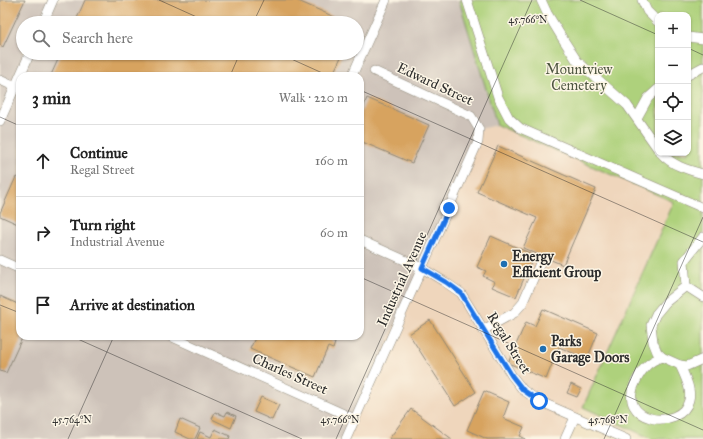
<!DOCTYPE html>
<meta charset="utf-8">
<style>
:root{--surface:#fff;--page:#f6f6f6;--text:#222;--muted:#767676;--line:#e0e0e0}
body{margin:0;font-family:"IM FELL Great Primer",serif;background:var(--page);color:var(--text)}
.controls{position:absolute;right:12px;top:12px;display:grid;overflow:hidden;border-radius:8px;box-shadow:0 1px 3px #0004}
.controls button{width:36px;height:36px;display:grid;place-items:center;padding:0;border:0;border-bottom:1px solid var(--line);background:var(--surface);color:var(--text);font:20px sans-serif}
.stop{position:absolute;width:12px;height:12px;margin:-9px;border:3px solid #1a73e8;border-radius:50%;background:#fff}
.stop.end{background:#1a73e8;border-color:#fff;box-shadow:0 1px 4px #0008}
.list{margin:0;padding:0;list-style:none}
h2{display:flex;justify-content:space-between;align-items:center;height:52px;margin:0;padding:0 16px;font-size:17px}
h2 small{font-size:13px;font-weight:400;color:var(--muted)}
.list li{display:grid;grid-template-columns:26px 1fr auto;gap:12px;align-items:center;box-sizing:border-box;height:72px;padding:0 16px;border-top:1px solid var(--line)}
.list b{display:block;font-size:15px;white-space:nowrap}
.list p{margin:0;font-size:13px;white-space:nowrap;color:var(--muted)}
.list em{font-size:13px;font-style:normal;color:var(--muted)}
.icon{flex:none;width:22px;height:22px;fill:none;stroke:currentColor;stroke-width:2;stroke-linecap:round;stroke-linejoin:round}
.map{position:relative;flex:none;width:703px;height:439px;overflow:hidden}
.search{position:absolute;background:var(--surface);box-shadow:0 1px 3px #0004;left:16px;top:16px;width:348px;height:44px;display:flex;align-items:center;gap:10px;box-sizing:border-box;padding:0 14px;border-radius:22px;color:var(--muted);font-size:15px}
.panel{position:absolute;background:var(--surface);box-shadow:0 1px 3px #0004;left:16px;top:72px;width:348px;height:268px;border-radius:12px}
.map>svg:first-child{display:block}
.built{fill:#efd6bc}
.industrial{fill:#cdc2b9;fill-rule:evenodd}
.green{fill:#aed17b;stroke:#6c7e53;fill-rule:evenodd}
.building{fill:#d7a35e}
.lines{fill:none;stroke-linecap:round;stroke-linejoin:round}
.minor-casing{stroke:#8d8676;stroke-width:10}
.minor{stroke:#fff;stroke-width:9}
.route{stroke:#1a73e8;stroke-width:5}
.ticks{fill:none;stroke:#2b2b2b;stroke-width:1;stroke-opacity:0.45}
.poi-dot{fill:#1f6fb2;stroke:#fcf5e5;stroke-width:1.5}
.labels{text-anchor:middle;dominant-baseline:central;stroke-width:3;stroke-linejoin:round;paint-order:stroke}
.park-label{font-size:14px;fill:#4c543f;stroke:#fcf5e5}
.street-label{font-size:14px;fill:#2b2b2b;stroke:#fcf5e5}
.poi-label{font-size:14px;font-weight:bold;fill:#2b2b2b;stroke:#fcf5e5;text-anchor:start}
.ticks-label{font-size:10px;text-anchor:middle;fill:#2b2b2b;stroke:#fcf5e5;stroke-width:3;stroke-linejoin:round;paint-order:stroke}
</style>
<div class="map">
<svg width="703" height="439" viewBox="0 0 703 439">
<rect width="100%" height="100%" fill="#fcf5e5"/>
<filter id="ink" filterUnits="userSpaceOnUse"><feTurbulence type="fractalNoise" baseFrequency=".025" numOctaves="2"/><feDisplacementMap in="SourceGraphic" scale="8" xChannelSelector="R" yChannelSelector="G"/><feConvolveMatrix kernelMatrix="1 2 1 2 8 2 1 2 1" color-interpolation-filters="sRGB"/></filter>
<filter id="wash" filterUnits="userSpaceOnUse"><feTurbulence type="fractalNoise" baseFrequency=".012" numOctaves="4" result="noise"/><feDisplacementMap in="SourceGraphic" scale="16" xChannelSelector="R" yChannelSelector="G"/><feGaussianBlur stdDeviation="0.9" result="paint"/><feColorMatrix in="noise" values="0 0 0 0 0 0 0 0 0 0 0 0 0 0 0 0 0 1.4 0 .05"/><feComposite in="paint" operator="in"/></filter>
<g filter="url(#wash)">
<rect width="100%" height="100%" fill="#efe0c0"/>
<!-- built -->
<path class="built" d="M 497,125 L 674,202 L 583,407 L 575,417 L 565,439 L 346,439 L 479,129 Z"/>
<!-- industrial -->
<path class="industrial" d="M 0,0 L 459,0 L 497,125 L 479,129 L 346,439 L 0,439 ZM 23,23 L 357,23 L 357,53 L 23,53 ZM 20,76 L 360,76 L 360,336 L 20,336 Z"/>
<!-- green -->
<path class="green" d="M 459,0 L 703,0 L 703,439 L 652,439 L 583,407 L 674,202 L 497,125 ZM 658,15 L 688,15 L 688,153 L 658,153 Z"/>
<g id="blocks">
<!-- building -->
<g class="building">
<path d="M 0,0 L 25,0 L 3,47 L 0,45 Z"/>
<path d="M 85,0 L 296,0 L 348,23 L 75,23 Z"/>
<path d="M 61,53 L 343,53 L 332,76 L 78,76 L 75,75 L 75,76 L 54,76 L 51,75 Z"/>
<path d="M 367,98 L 429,125 L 412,163 L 360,141 L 360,115 Z"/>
<path d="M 498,146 L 596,189 L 563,265 L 523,248 L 537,218 L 477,192 Z"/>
<path d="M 16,177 L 20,179 L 20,225 L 0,216 L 0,213 Z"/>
<path d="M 491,236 L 534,255 L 516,297 L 492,287 L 495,282 L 483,276 L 486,271 L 477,267 Z"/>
<path d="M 0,296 L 20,305 L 20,336 L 23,336 L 6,373 L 0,371 Z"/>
<path d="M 543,309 L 598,333 L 587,359 L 559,347 L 546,379 L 508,363 L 526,322 L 535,326 Z"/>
<path d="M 430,320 L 476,392 L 455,406 L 409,334 Z"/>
<path d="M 250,336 L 333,336 L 331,341 L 335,343 L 333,349 L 328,347 L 315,377 L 250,349 L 255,338 Z"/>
<path d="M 571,384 L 581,389 L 577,397 L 567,393 Z"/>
<path d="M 484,391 L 509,402 L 503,418 L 524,427 L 520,436 L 526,439 L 487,439 L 467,430 Z"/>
<path d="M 261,397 L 279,405 L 272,420 L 254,412 Z"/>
<path d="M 411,409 L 452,439 L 389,439 Z"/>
<path d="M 215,412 L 225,416 L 227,412 L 236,416 L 231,428 L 212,419 Z"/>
<path d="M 180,419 L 200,428 L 195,439 L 190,439 L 175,432 Z"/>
<path d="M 215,429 L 230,436 L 229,439 L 197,439 L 200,432 L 211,437 Z"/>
</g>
</g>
</g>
<g filter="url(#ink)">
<use href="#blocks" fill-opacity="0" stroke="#8d8676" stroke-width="1"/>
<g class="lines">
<defs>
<g id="minor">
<path d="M 467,0 L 498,97 L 509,118 L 520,128 L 703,208"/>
<path d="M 541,0 L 547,13 L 561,36 L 577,61 L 627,105 L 658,149"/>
<path d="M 642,0 L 647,11 L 658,22"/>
<path d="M 43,23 L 53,0"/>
<path d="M 688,37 L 703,39"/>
<path d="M 688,75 L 703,67"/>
<path d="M 352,76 L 386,0"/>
<path d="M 0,80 L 20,89"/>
<path d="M 637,118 L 648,98 L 658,89"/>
<path d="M 0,121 L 30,53"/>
<path d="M 661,153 C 671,165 688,170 703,174"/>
<path d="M 360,240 L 422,268 L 445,282 L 461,293 L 512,376 L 523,390 L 539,401 L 626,439"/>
<path d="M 0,260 L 20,269"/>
<path d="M 686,286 L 666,302 L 656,314 L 651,325 L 653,342 L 657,352 L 662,357 L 680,365 L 687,366 L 703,359"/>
<path d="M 686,286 L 684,261 L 703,237"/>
<path d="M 686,286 L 703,297"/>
<path d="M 483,330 L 514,313 L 522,304 L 541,261"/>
<path d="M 170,336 L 355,419"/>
<path d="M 662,357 C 649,361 642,369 636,381 C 614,423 681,432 689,400 C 692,389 684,375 680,365"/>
<path d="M 346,439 L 478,142 L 479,129 L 471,116 L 374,71"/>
<path d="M 565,439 L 575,417"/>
</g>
</defs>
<!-- minor casing -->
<use href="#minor" class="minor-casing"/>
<!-- minor -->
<use href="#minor" class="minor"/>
</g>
</g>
<g class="lines" filter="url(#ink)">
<!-- route -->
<path class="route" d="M 449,208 L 422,268 L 446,282 L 461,293 L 512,376 L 523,390 L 539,401"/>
</g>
<!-- ticks -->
<path class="ticks" d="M 159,0 L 210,23M 580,0 L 658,35M 253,23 L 264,0M 688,48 L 703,55M 278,53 L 329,76M 230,76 L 240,53M 360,90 L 703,242M 0,117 L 20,126M 360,277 L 703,430M 0,305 L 20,313M 71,336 L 302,439M 68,439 L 114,336M 336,439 L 532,0M 604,439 L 703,217"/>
<!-- markers -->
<g class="poi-dot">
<circle cx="504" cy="264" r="4"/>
<circle cx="543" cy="349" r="4"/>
</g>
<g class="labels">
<!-- park labels -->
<g class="park-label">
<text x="579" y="69">Mountview<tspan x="579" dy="16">Cemetery</tspan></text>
</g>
<!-- street labels -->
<g class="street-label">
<text transform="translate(435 84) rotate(25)">Edward Street</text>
<text transform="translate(402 279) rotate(-66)">Industrial Avenue</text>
<text transform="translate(509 343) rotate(58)">Regal Street</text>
<text transform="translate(290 374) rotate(24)">Charles Street</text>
</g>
<!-- poi labels -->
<g class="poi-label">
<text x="512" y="256">Energy<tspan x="512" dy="16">Efficient Group</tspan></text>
<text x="551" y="341">Parks<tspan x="551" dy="16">Garage Doors</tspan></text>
</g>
</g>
<g class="ticks-label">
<text x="528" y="23">45.766°N</text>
<text x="72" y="423">45.764°N</text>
<text x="340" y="423">45.766°N</text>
<text x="608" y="423">45.768°N</text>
</g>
</svg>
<div class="controls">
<button>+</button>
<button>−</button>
<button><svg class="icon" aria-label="locate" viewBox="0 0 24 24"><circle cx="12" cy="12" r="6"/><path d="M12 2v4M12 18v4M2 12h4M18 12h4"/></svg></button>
<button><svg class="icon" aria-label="layers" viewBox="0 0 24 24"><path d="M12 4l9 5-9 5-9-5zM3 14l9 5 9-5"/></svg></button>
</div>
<div class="stop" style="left:539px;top:401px"></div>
<div class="stop end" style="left:449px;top:208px"></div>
<div class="search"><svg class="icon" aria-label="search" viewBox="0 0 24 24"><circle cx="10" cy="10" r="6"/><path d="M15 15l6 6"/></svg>Search here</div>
<section class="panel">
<h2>3 min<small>Walk · 220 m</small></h2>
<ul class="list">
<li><svg class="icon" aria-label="ahead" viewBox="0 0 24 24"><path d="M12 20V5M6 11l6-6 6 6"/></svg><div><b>Continue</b><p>Regal Street</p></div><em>160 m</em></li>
<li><svg class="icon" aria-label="right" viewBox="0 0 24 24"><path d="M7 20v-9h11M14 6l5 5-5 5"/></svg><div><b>Turn right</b><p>Industrial Avenue</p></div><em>60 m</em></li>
<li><svg class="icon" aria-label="arrive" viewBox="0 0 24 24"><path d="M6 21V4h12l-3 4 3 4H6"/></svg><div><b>Arrive at destination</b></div></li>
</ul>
</section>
</div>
